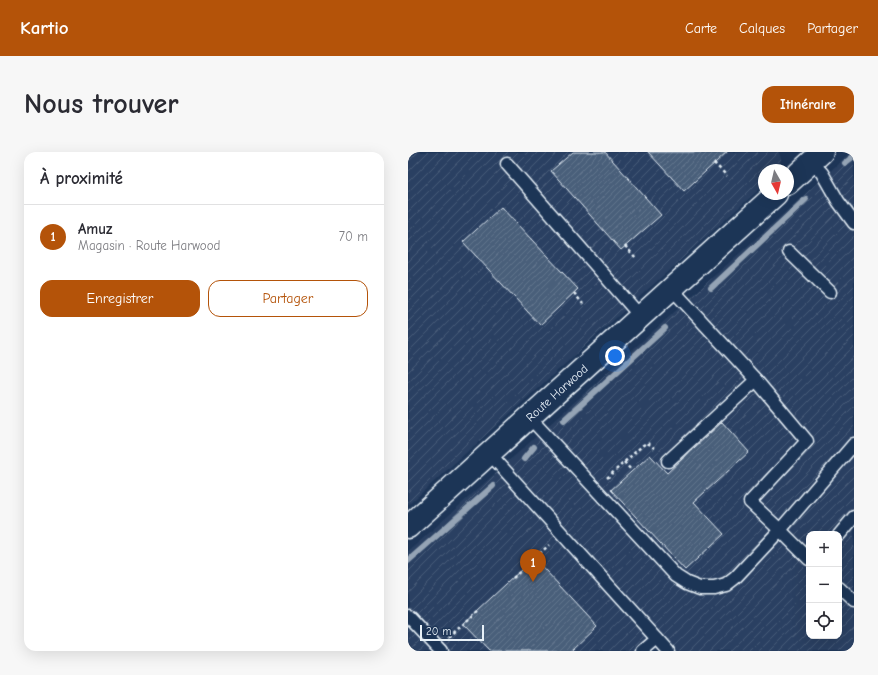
<!DOCTYPE html>
<html lang="fr">
<meta charset="utf-8">
<style>
:root{--surface:#fff;--page:#f7f7f7;--text:#2b2b33;--muted:#7c7c81;--line:#e1e1e2;--accent:#b45309}
body{margin:0;font-family:"Comic Neue",sans-serif;background:var(--page);color:var(--text)}
.controls{position:absolute;right:12px;bottom:12px;display:grid;overflow:hidden;border-radius:8px;box-shadow:0 4px 16px #0002}
.controls button{width:36px;height:36px;display:grid;place-items:center;padding:0;border:0;border-bottom:1px solid var(--line);background:var(--surface);color:var(--text);font:20px sans-serif}
.compass{position:absolute;left:350px;top:12px;width:36px;height:36px;border-radius:50%;background:var(--surface);box-shadow:0 4px 16px #0002;rotate:172deg}
.scale{position:absolute;left:12px;bottom:10px;width:64px;box-sizing:border-box;padding-left:4px;border:2px solid #e8f1f8;border-top:0;font-size:11px;line-height:14px;white-space:nowrap;color:#e8f1f8;-webkit-text-stroke:3px #1d3557;paint-order:stroke}
.you{position:absolute;left:207px;top:204px;width:14px;height:14px;margin:-10px;border:3px solid #fff;border-radius:50%;background:#1a73e8;box-shadow:0 0 0 6px #1a73e833}
.badge{display:grid;place-items:center;width:26px;height:26px;border-radius:50%;background:var(--accent);color:#fff;font-size:13px;font-weight:700}
.pin{position:absolute;translate:-50% -33px;filter:drop-shadow(0 1px 2px #0008)}
.pin::after{content:'';position:absolute;top:21px;width:14px;height:12px;background:inherit;clip-path:polygon(0 0,100% 0,50% 100%)}
.list{margin:0;padding:0;list-style:none}
h2{display:flex;justify-content:space-between;align-items:center;height:52px;margin:0;padding:0 16px;font-size:17px}
h2 small{font-size:13px;font-weight:400;color:var(--muted)}
.list li{display:grid;grid-template-columns:26px 1fr auto;gap:12px;align-items:center;box-sizing:border-box;height:64px;padding:0 16px;border-top:1px solid var(--line)}
.list b{display:block;font-size:15px;white-space:nowrap}
.list p{margin:0;font-size:13px;white-space:nowrap;color:var(--muted)}
.list em{font-size:13px;font-style:normal;color:var(--muted)}
.actions{display:flex;gap:8px;padding:12px 16px}
.actions a{flex:1;padding:9px 0;border:1px solid var(--accent);border-radius:12px;text-align:center;font-size:14px;color:var(--accent)}
.actions .main{background:var(--accent);color:#fff}
.icon{flex:none;width:22px;height:22px;fill:none;stroke:currentColor;stroke-width:2;stroke-linecap:round;stroke-linejoin:round}
.map{position:relative;flex:none;width:446px;height:499px;overflow:hidden;border-radius:12px}
header{display:flex;align-items:center;gap:24px;box-sizing:border-box;height:56px;padding:0 20px;background:var(--accent);color:#fff}
header strong{font-size:19px}
nav{display:flex;gap:22px;margin-inline-start:auto;font-size:14px}
.intro{display:flex;align-items:center;justify-content:space-between;box-sizing:border-box;height:96px;padding:0 24px}
h1{margin:0;font-size:28px}
.button{padding:10px 18px;border-radius:12px;background:var(--accent);color:#fff;font-size:14px;font-weight:700}
main{display:flex;gap:24px;padding:0 24px}
aside{flex:1;background:var(--surface);border-radius:12px;box-shadow:0 4px 16px #0002}
.map>svg:first-child{display:block}
.industrial{fill:url(#industrial-furrows);fill-rule:evenodd}
.lines{fill:none;stroke-linecap:round;stroke-linejoin:round}
.stream{stroke:#95a4b5;stroke-width:6}
.building{fill:url(#building-hatch);stroke:#e8f1f8}
.lane-casing{stroke:#e8f1f8;stroke-width:15}
.secondary-casing{stroke:#e8f1f8;stroke-width:25}
.path{stroke:#e8f1f8;stroke-width:2.5;stroke-dasharray:3 3;stroke-linecap:butt}
.lane{stroke:#1d3557;stroke-width:12}
.secondary{stroke:#1d3557;stroke-width:22}
.labels{text-anchor:middle;dominant-baseline:central;stroke-width:3;stroke-linejoin:round;paint-order:stroke}
.street-label{font-size:12px;fill:#e8f1f8;stroke:#1d3557}
</style>
<header>
<strong>Kartio</strong>
<nav><a>Carte</a><a>Calques</a><a>Partager</a></nav>
</header>
<div class="intro"><h1>Nous trouver</h1><a class="button">Itinéraire</a></div>
<main>
<aside>
<h2>À proximité<small></small></h2>
<ul class="list">
<li><span class="badge">1</span><div><b>Amuz</b><p>Magasin · Route Harwood</p></div><em>70 m</em></li>
</ul>
<div class="actions"><a class="main">Enregistrer</a><a>Partager</a></div>
</aside>
<div class="map">
<svg width="446" height="499" viewBox="0 0 446 499">
<defs>
<pattern id="industrial-furrows" width="10" height="10" patternUnits="userSpaceOnUse"><rect width="10" height="10" fill="#2a4162"/><path d="M-1 1l2-2M0 10L10 0M9 11l2-2" fill="none" stroke="#495d79"/></pattern>
<pattern id="building-hatch" width="6" height="6" patternUnits="userSpaceOnUse"><rect width="6" height="6" fill="#495e7a"/><path d="M-1 1l2-2M0 6l6-6M5 7l2-2" fill="none" stroke="#63768e"/></pattern>
</defs>
<rect width="100%" height="100%" fill="#1d3557"/>
<filter id="ink" filterUnits="userSpaceOnUse"><feTurbulence type="fractalNoise" baseFrequency=".025" numOctaves="2"/><feDisplacementMap in="SourceGraphic" scale="8" xChannelSelector="R" yChannelSelector="G"/><feConvolveMatrix kernelMatrix="1 2 1 2 8 2 1 2 1" color-interpolation-filters="sRGB"/></filter>
<g filter="url(#ink)">
<!-- industrial -->
<g class="industrial">
<path d="M 0,0 L 371,0 L 373,7 L 370,18 L 356,18 L 356,33 L 0,353 Z"/>
<path d="M 443,0 L 446,0 L 446,499 L 0,499 L 0,400 L 383,55 ZM 401,382 L 431,382 L 431,484 L 401,484 Z"/>
</g>
<g class="lines">
<!-- stream -->
<g class="stream">
<path d="M 437,11 L 446,4"/>
<path d="M 303,136 L 398,47"/>
<path d="M 156,268 L 257,176"/>
<path d="M 116,307 L 126,295"/>
<path d="M 0,409 L 85,334"/>
</g>
</g>
<!-- building -->
<g class="building">
<path d="M 165,0 L 197,0 L 253,63 L 213,98 L 143,19 Z"/>
<path d="M 240,0 L 319,0 L 276,39 Z"/>
<path d="M 93,55 L 170,137 L 132,173 L 55,90 Z"/>
<path d="M 314,270 L 341,300 L 286,350 L 316,382 L 277,418 L 203,338 L 242,303 L 259,321 Z"/>
<path d="M 126,406 L 189,474 L 163,499 L 81,499 L 55,472 Z"/>
</g>
<g class="lines">
<defs>
<g id="lane">
<path d="M 404,10 L 414,21 L 430,49 L 446,71"/>
<path d="M 99,12 L 233,165"/>
<path d="M 381,100 L 422,140"/>
<path d="M 122,266 L 268,424 L 279,431 L 292,436 L 306,436 L 318,433 L 327,426 L 372,378 L 342,350 L 399,289 L 348,228"/>
<path d="M 82,302 L 260,499"/>
<path d="M 260,309 L 348,228 L 264,137"/>
<path d="M 431,383 L 446,365"/>
<path d="M 401,407 L 372,378 L 446,292"/>
<path d="M 431,436 L 446,450"/>
<path d="M 0,464 L 33,499"/>
<path d="M 235,499 L 249,487"/>
</g>
<g id="secondary">
<path d="M 380,31 L 414,0"/>
<path d="M 0,375 L 368,42"/>
</g>
</defs>
<!-- lane casing -->
<use href="#lane" class="lane-casing"/>
<!-- secondary casing -->
<use href="#secondary" class="secondary-casing"/>
<!-- path -->
<g class="path">
<path d="M 306,11 L 319,24"/>
<path d="M 217,94 L 229,107"/>
<path d="M 166,141 L 175,152"/>
<path d="M 216,310 L 224,319"/>
<path d="M 199,326 L 235,293 L 239,291 L 243,293 L 248,298"/>
<path d="M 105,426 L 141,393"/>
<path d="M 41,485 L 72,457"/>
</g>
<!-- lane -->
<use href="#lane" class="lane"/>
<!-- secondary -->
<use href="#secondary" class="secondary"/>
</g>
</g>
<g class="labels">
<!-- street labels -->
<g class="street-label">
<text transform="translate(149 241) rotate(-42)">Route Harwood</text>
</g>
</g>
</svg>
<div class="controls">
<button>+</button>
<button>−</button>
<button><svg class="icon" aria-label="locate" viewBox="0 0 24 24"><circle cx="12" cy="12" r="6"/><path d="M12 2v4M12 18v4M2 12h4M18 12h4"/></svg></button>
</div>
<svg class="compass" viewBox="-18 -18 36 36"><path d="M0-13l5 13h-10z" fill="#e53935"/><path d="M0 13l5-13h-10z" fill="#7c7c81"/></svg>
<div class="scale">20 m</div>
<div class="you"></div>
<div class="pin badge" style="left:125px;top:430px">1</div>
</div>
</main>
